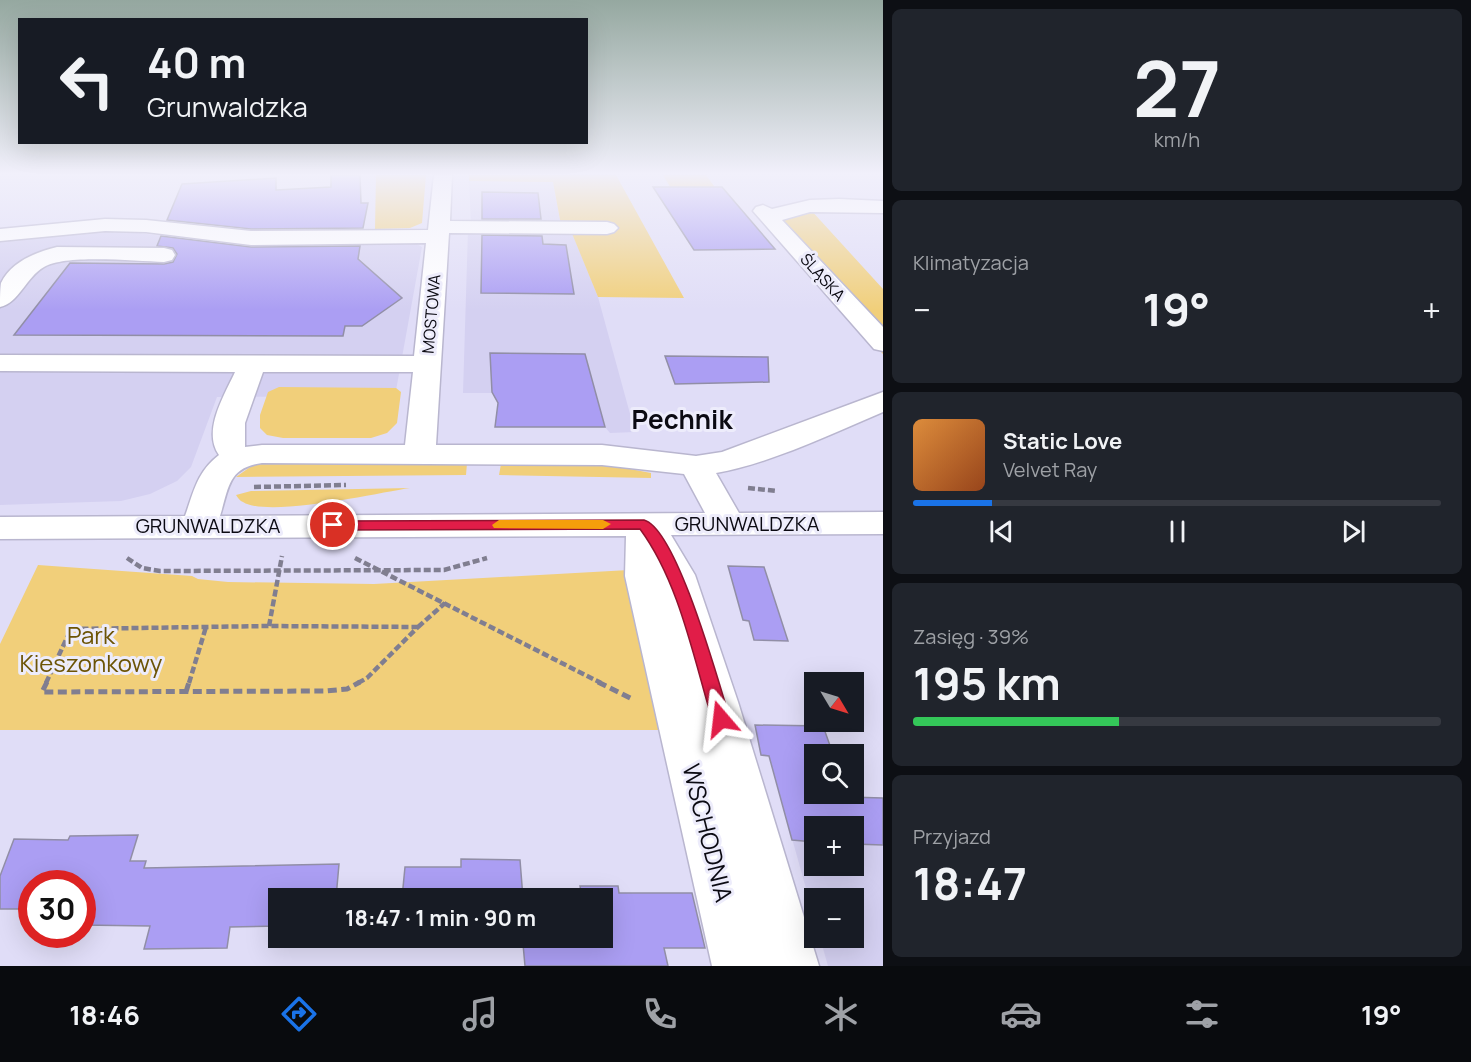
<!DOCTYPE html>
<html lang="pl">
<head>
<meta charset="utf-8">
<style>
	body { margin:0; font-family:Manrope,sans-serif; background:#20242c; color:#f1f3f6; height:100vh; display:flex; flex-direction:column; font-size:22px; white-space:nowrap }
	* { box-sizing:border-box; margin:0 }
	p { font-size:20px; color:#9ea1a6 }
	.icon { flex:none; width:33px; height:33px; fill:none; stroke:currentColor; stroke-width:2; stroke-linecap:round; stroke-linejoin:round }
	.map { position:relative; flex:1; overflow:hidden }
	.side { display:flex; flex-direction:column; gap:9px; padding:9px; background:#0d0f14; width:588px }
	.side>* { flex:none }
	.top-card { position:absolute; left:18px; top:18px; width:570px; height:126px; border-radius:0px; box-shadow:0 6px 24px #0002; background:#171b24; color:#f1f3f6; overflow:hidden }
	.needle { width:39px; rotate:128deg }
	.fabs { position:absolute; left:804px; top:672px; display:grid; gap:12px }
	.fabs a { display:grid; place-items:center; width:60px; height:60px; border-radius:0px; background:#171b24; box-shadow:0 6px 24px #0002; font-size:30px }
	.speed { position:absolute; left:18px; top:870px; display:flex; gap:12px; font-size:30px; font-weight:700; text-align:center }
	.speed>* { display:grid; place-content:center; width:78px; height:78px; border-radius:50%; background:#171b24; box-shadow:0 6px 24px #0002; line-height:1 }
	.speed .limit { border:9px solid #d22; background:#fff; color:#111 }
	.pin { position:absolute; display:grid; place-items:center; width:51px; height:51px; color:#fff; margin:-26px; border:3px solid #fff; border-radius:50%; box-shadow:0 2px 6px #0007 }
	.me { position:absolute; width:66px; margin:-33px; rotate:343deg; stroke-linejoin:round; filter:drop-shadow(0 0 4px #0008) }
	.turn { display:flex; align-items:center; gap:21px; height:126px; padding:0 30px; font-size:27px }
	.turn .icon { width:78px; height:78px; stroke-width:2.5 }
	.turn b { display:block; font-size:42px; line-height:51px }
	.big { font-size:45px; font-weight:700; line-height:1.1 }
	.side .card { flex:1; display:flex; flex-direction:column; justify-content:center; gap:9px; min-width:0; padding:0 21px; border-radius:9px; background:#20242c }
	.side .dial { align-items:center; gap:0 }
	.dial b { font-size:78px; line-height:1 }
	.song { display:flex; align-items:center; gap:18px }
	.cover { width:72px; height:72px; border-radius:9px; background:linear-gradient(135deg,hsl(30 70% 55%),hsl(20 70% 35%)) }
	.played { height:6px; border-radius:3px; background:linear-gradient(90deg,#1a73e8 15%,#363941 15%) }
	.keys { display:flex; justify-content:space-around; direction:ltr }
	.heat { display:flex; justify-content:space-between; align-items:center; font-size:33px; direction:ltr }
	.charge { height:9px; border-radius:4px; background:linear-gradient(90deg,#34c759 39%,#363941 0) }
	.trip { position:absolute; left:268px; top:888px; width:345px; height:60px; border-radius:0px; background:#171b24; box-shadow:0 6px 24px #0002; font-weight:700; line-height:60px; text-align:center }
	.dock { display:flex; height:96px; justify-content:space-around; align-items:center; background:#090b0e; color:#9ea1a6 }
	.dock .icon { width:42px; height:42px }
	.dock .on { color:#1a73e8 }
	.dock b { font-size:27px; color:#f1f3f6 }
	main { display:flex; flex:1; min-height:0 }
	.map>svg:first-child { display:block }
	.built { fill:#d4d0f1; fill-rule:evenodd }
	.green { fill:#f1cf7a }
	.building { fill:#ab9ef3; stroke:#918ea6; stroke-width:1.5 }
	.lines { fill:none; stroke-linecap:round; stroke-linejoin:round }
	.minor-casing { stroke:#b9b6cf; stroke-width:3 }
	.path-far1 { stroke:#807e90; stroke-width:4.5; stroke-dasharray:7 3; stroke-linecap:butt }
	.path { stroke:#807e90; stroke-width:5; stroke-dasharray:9 4.5; stroke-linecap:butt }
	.minor { fill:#fff; fill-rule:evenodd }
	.route { fill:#e11d48; stroke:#92132f; stroke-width:1.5 }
	.slow { fill:#f59e0b }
	.labels { text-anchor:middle; stroke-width:6; stroke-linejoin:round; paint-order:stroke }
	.far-street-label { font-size:16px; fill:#0b0a12; stroke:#edecfb }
	.street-label { font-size:20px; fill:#0b0a12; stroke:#edecfb }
	.near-park-label { font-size:24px; fill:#6c5406; stroke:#edecfb }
	.near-street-label { font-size:24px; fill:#0b0a12; stroke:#edecfb }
	.district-label { font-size:26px; font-weight:bold; fill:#0b0a12; stroke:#edecfb }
</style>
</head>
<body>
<main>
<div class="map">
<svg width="883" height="966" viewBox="0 0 883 966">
	<rect width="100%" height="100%" fill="#e0ddf7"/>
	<path class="built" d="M469 181 553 182 561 225 471 224Z
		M114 230 238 245 413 242 422 247 395 396 217 397 191 467 177 481 150 494 121 501 0 505V240L79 231Z
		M468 230H571L598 297 635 432 610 433 605 427H495L501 425 498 393H463Z
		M779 792 883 798V966H828L820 938H854V898H814V917ZM814 826H854V866H814Z"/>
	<path class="green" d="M376 175H426L422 223 410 228 375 229Z
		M469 175H616L684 298 598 297 571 231 561 225 553 182 469 181Z
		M663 175H706L732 211 686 213Z
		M810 209 883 289V354L755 211Z
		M279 387 396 388 401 392 397 423 387 433 371 438H283L267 435 260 428V415L268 392Z
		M269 463H467L466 475 236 477 253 465Z
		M501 464H604L651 473V478L499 475Z
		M410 488C377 493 268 518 243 502 240 501 238 498 236 495L251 491Z
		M38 565 192 576 198 579 228 582 374 584 629 570 663 730H0V644Z"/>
	<path class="building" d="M331 175H360L361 203H368L363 228 251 229 167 220 182 184 276 178V190L331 187Z
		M653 187H722L775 249 694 250Z
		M482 192 538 193 541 219H482Z
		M482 235 542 236 543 244 566 245 574 294 481 293Z
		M161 236 251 247 360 246 358 259 402 298 362 326H345L343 336 14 335 70 263 164 264 173 262 177 254 173 248 157 246Z
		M490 353 585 354 605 427H495L498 403 492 392Z
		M665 356 768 357 769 382 675 384Z
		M728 566 764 567 788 641 754 640 749 621 743 620Z
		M755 725 823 726 833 754H814V794H847L848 797 883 798V845L854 844V826H814V842L792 840 769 756 761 755Z
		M138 835 130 861H146L144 868 339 864 336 898H279V926L230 927 227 948 144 949 150 926 82 925V884H32V909H0V876L14 839 68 840 70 836Z
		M461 859 520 860 523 898H402L405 867H461Z
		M580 886H618L619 893H692L705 948H664L668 966H525L523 944H470L469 938H603V898H582Z"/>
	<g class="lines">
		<defs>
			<path id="minor" d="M434 175H452L450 221 607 222 614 224 618 228 614 232 607 234 449 233 436 445H602L696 456 722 452 883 392V412C833 433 769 464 716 473L739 513 883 512V534L671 535 695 575 738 702 819 966H712L625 576 626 536 0 539V517L185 516C194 491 197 472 219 455 202 431 224 396 235 372L0 371V355L414 356 426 243 251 245 146 232 105 231 0 241V229L105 219 146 220 251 231 428 230ZM263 372H413L405 445H262L245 447V423ZM262 463 602 465 684 474 705 513 220 516C229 487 228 468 262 463Z
				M839 199 883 201V213L810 212 782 220 883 327V351L874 349 753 211 756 207 763 205 772 209 810 200Z
				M57 247 164 248 172 250 175 255 172 260 164 262C136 261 65 254 44 267 26 277 19 303 0 307 0 300 0 289 1 283 11 262 36 252 57 247Z"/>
		</defs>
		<use href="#minor" class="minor-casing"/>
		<path class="path-far1" d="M254 487 346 485
			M748 488 777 491
			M127 558 142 568 160 571 444 570 487 558
			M355 558 601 683
			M269 626 282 556
			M418 627 445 603
			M46 683 71 629 269 626 418 627
			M189 683 206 627
			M358 683 367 678 418 627"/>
		<path class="path" d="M47 682 42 692 326 691 347 689 360 682
			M598 682 632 699
			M186 692 189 682"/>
		<use href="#minor" class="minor"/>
	</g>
	<linearGradient id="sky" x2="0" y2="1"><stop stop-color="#95a8a0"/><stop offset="0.56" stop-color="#f1f0fb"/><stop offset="1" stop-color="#f1f0fb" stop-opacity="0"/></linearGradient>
	<rect width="883" height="310" fill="url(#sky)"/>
	<path class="route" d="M644 520C677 529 719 684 730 719L727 724 721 726 714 724 712 719C693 656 679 582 640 529L333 530 326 525 333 521Z"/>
	<path class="slow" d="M499 520H603L611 524 603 529 494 528 492 525Z"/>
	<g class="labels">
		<g class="far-street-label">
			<text transform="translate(823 277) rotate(48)" y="6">ŚLĄSKA</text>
			<text transform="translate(431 314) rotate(-85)" y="6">MOSTOWA</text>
		</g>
		<g class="street-label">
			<text x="747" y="531">GRUNWALDZKA</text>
			<text x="208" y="533">GRUNWALDZKA</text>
		</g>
		<g class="near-park-label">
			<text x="91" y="644">Park<tspan x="91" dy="28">Kieszonkowy</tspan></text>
		</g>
		<g class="near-street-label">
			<text transform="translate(707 833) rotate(76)" y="8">WSCHODNIA</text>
		</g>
		<g class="district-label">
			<text x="682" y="429">Pechnik</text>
		</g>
	</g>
</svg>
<div class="fabs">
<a><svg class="needle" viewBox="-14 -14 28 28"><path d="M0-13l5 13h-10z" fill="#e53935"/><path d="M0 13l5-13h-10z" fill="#9ea1a6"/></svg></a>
<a><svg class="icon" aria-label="search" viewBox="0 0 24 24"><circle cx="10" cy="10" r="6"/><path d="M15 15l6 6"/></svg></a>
<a>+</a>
<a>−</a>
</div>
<div class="speed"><div class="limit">30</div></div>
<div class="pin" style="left:333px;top:525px;background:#d93025"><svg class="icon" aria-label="arrive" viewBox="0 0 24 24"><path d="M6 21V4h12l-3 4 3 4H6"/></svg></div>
<svg class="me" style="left:721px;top:719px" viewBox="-20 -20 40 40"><path d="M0-17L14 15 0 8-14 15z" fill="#e11d48" stroke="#fff" stroke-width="4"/></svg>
<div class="trip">18:47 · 1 min · 90 m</div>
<div class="top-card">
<div class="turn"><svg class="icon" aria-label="left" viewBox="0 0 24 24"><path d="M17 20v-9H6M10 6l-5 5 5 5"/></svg><div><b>40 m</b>Grunwaldzka</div></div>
</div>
</div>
<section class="side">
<div class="card dial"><b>27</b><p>km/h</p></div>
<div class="card"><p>Klimatyzacja</p>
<div class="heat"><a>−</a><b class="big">19°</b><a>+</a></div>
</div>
<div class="card">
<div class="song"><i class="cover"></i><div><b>Static Love</b><p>Velvet Ray</p></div></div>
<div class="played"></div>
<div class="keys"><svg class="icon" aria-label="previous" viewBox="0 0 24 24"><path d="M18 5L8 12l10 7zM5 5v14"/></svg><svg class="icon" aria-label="pause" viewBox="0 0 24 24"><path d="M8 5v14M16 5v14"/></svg><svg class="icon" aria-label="next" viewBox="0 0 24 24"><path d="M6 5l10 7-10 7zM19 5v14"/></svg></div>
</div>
<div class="card"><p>Zasięg · 39%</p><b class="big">195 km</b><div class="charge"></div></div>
<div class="card"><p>Przyjazd</p><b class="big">18:47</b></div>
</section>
</main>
<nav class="dock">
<b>18:46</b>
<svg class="icon on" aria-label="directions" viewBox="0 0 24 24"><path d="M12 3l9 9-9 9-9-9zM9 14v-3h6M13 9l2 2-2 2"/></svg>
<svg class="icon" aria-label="music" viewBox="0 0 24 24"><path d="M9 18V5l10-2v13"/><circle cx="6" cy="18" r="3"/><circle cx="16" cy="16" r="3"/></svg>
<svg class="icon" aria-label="phone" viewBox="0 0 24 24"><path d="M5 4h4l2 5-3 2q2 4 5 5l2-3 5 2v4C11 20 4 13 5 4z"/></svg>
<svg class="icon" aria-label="climate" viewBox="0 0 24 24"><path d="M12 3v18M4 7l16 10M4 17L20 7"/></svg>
<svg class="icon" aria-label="car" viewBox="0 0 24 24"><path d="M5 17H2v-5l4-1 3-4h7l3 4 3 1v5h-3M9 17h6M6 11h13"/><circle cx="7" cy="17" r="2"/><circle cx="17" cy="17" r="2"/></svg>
<svg class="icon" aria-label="filters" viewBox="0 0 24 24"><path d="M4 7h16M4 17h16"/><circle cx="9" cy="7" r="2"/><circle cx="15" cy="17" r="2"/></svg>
<b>19°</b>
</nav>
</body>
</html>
